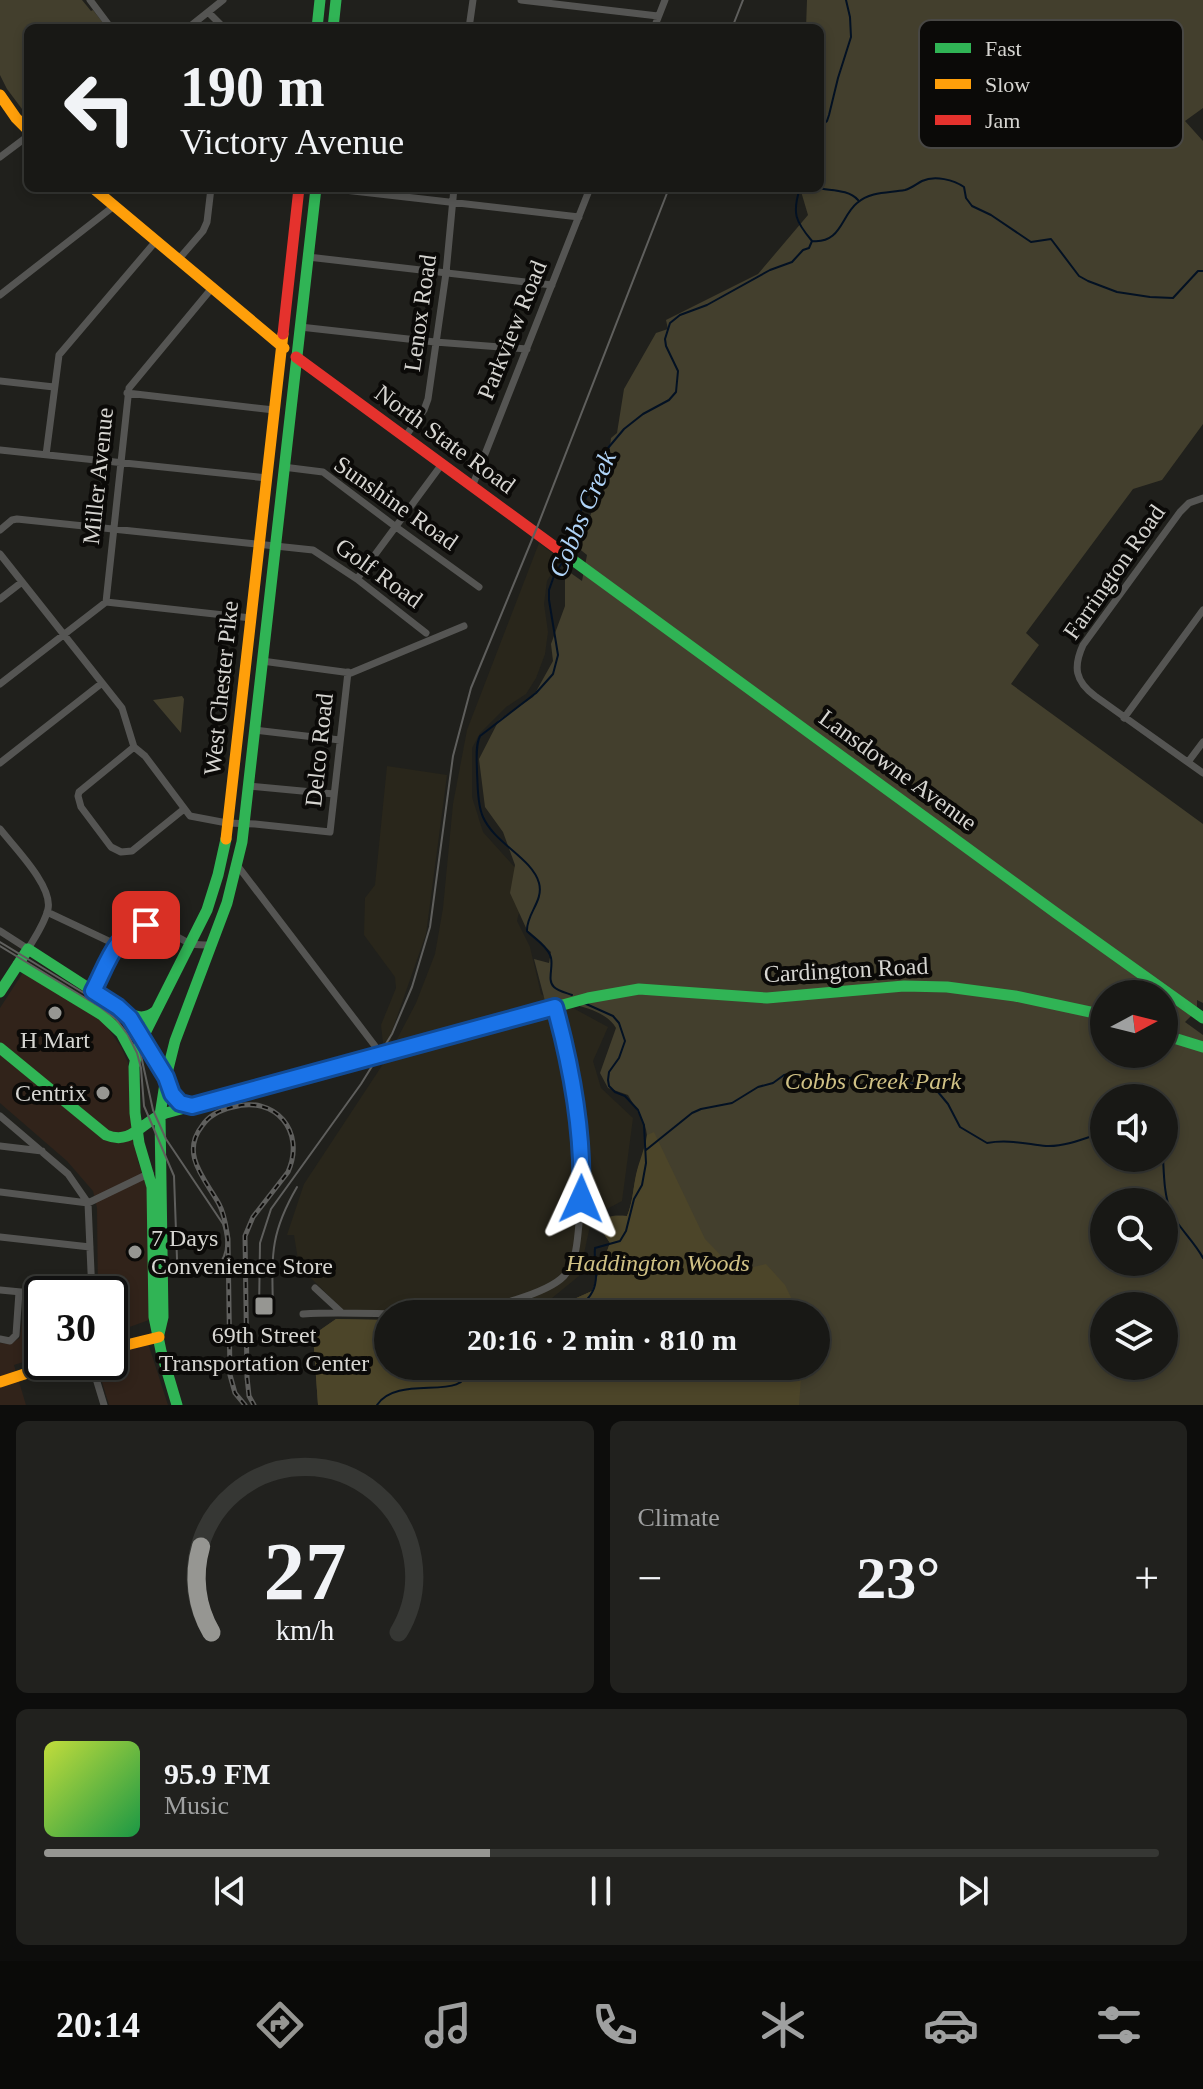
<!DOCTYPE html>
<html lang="en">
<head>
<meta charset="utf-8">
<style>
	body { margin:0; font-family:"Times New Roman",serif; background:#21211e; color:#f1f3f6; height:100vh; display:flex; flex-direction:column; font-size:30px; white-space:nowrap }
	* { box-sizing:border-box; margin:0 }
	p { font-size:26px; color:#9fa0a0 }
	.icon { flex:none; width:44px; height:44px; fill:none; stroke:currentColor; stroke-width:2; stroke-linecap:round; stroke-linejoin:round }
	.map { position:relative; height:1405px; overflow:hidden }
	.side { display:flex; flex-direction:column; gap:16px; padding:16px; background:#0d0d0c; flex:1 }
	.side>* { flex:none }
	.guide { position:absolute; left:24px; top:24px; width:800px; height:168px; border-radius:12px; box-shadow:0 4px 12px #0003,0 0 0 2px #363734; background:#181815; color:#f1f3f6; overflow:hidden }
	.needle { width:52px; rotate:83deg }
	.tools { position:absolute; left:1090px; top:980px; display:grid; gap:16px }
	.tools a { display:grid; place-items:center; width:88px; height:88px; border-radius:50%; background:#181815; box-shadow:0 4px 12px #0003,0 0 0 2px #363734; font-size:40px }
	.speed { position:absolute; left:24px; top:1276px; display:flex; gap:16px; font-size:40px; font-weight:700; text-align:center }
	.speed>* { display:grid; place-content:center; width:104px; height:104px; border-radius:50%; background:#181815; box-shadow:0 4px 12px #0003,0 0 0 2px #363734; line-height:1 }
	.speed .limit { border:4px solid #111; border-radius:12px; background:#fff; color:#111 }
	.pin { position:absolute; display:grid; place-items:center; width:68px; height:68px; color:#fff; margin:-34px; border-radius:16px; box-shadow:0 4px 12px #0006 }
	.me { position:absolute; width:88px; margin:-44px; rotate:1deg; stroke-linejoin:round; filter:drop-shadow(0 0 6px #0008) }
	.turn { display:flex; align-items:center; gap:28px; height:168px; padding:0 24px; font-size:36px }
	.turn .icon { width:104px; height:104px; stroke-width:2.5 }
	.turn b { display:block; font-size:56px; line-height:68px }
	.big { font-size:60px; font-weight:600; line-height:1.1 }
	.side .card { flex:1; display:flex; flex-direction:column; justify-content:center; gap:12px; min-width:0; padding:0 28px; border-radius:12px; background:#21211e }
	.side .dial { align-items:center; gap:0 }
	.dial svg { height:208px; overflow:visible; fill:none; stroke:#363734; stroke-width:7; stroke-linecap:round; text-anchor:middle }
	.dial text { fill:#f1f3f6; stroke:none }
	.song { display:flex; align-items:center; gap:24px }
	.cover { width:96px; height:96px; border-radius:12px; background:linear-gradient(135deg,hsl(70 70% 55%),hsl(140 70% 35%)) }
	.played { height:8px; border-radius:4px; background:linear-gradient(90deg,#969692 40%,#363734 40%) }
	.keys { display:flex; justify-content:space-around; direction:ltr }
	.heat { display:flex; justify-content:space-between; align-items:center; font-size:44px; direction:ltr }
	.side .tiles { flex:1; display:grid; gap:16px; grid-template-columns:1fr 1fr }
	.card:last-child { grid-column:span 2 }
	.trip { position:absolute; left:374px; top:1300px; width:456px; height:80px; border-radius:40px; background:#181815; box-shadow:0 4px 12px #0003,0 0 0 2px #363734; font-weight:600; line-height:80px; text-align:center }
	.menu { display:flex; height:128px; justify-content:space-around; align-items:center; background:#0a0a08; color:#9fa0a0 }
	.menu .icon { width:56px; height:56px }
	.menu .active { color:#969692 }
	.menu b { font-size:36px; color:#f1f3f6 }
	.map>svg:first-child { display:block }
	.commercial { fill:#31231a }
	.built { fill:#29261b }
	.green { fill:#433f2d; fill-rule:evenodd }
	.forest { fill:#4c4529 }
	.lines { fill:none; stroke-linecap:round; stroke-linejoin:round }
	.stream { stroke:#031123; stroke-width:2 }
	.street { stroke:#555553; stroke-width:7 }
	.fast { stroke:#30b455; stroke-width:11 }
	.slow { stroke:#ff9f0a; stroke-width:11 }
	.jam { stroke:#e5322d; stroke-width:11 }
	.tram { stroke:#5f5f5d; stroke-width:2 }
	.rail-casing { stroke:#5f5f5d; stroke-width:5 }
	.rail { stroke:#0b0a08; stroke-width:2; stroke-dasharray:6; stroke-linecap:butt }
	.jam-bridge { stroke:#e5322d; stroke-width:11 }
	.route-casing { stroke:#114b97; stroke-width:20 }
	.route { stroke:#1a73e8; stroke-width:14 }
	.poi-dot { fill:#969692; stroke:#0b0a08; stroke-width:3 }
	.labels { text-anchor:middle; stroke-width:8; stroke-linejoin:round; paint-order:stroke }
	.street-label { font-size:24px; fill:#d6d5d1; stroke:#0b0a08 }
	.poi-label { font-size:24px; fill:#d6d5d1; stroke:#0b0a08 }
	.park-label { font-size:24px; font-style:italic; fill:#d0c185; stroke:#0b0a08 }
	.water-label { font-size:26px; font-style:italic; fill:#b0d4f8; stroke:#0b0a08 }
	.key { fill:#0b0a08; stroke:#484744; stroke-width:2 }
	.key-label { font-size:22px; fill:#d6d5d1 }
</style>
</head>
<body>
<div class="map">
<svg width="1203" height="1405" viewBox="0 0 1203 1405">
	<rect width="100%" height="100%" fill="#20201c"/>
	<path class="commercial" d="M24 971 103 1021 121 1047 128 1063 138 1162 147 1183 149 1320 110 1334V1294H98L97 1208 93 1191 67 1161 0 1103V1008Z
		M25 1296 42 1298V1356L14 1365 26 1405H0V1343L10 1344 20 1338Z
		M148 1343 168 1405H109L96 1362H110V1356Z"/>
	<path class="built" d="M539 543 560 559 547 581 544 604 548 632 545 654 536 678 526 694 506 707 480 733 472 748V797L483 832 518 871 525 886 517 921 530 947 541 994 549 1000 395 1043 416 1003 435 954 443 908 453 804 467 730Z
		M387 766 447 775 426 934 391 1034 392 1058 573 1008 608 1027 593 1061 601 1088 633 1118 622 1201 592 1217 579 1276 552 1298 492 1314 345 1312 299 1266 294 1235H287L304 1184 385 1061 381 1025 396 988 395 977 364 935 365 898 375 885Z"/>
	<path class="green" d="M0 0H82L91 11 93 10 107 28H28V117L7 89 0 75Z
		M807 0H1203V108L1185 121 1203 141V424L1162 480 1133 489 1026 633 1039 645 1011 684 1203 824V1003L1197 1000V1010L1185 1022 1203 1035V1405H318L313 1335 336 1319 388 1320V1366H816V1314H550L554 1308 592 1291 610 1243 598 1225C605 1215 615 1215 627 1216 633 1202 633 1187 637 1172 640 1160 647 1148 647 1135 646 1122 634 1106 628 1095L608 1088 600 1073 616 1028C605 1008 566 1002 545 1001L534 959 549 963 551 952 527 930 510 893 515 865 503 832 485 807 479 759 499 720 533 697 553 661 551 644 565 606V569L582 581 587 555 577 547C593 510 607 478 611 438L617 433 624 389 656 333 668 329 666 320 758 274 808 215 800 188H820V28H806ZM1104 994H1164V1054H1104ZM1104 1098H1164V1158H1104ZM1104 1202H1164V1262H1104ZM1104 1306H1164V1366H1104Z
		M182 696 184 699 181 733 153 700Z"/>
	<path class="forest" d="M654 1132 705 1239 736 1271 766 1264 785 1285 799 1314H550L554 1308 592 1291 610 1243 598 1225C605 1215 615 1216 627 1216 633 1202 633 1189 636 1175 639 1161 645 1149 647 1135Z
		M336 1319 388 1320V1366H802L799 1405H318L313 1335Z"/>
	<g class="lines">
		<path class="stream" d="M820 127 827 121 829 115 838 78 851 37 850 17 846 0
			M817 188C831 191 848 189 858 200
			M812 241C841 244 841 216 857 203 871 191 889 193 905 190 912 188 916 184 922 181 935 175 954 180 964 187L966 198 972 206 991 215 1031 242 1051 239 1079 276 1088 281 1117 292 1150 297 1173 298 1198 271H1203
			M570 550 573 531 603 454 624 429 643 414 669 400 676 392 678 371 666 346 665 339 670 323 680 315 707 305 770 270 792 262 803 250 809 248 812 241C795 221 792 213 800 188
			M565 559 555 573 549 590V600L558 655 553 674 536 693 480 736C475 746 477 761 477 773 478 786 477 804 483 817 495 844 532 858 539 883 544 901 526 914 527 931 534 938 546 945 550 955 555 964 546 980 554 987 558 991 567 993 572 995
			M646 1150 692 1113 701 1109 732 1103 758 1087 773 1083 784 1075 795 1073 841 1078 883 1077 923 1085 938 1092 948 1104 960 1127 987 1143C1008 1139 1026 1144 1046 1146 1065 1147 1086 1138 1104 1132
			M1163 1158C1164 1175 1164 1193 1170 1210 1175 1224 1195 1242 1203 1258
			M549 1314C573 1313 596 1301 596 1276 596 1266 594 1258 595 1248L620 1241 626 1231 634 1199 642 1185 646 1163 644 1125 638 1110 625 1096 615 1092 609 1086 608 1080 609 1072 619 1058 625 1041 619 1023 613 1016 584 1003
			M377 1405C399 1372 470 1405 467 1366"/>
		<path class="street" d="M90 0 111 28
			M521 0 658 16
			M208 12 224 28
			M188 28 223 0
			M469 28 473 0
			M654 28 665 0
			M0 157 28 136
			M327 188 579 217
			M308 257 552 285
			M178 260 203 231 207 222 211 188
			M0 295 114 206
			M300 327 435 342 527 349
			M0 381 54 387
			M127 393 274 410
			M405 437 424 410 428 399 446 273 454 188
			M0 450 267 478
			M46 455 59 355 156 241
			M283 467 323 472 396 527 479 587
			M472 487 590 188
			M1203 498 1189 503 1180 512 1083 645C1073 667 1075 681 1095 696L1203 773
			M0 530 12 520 17 519 313 550 357 579 426 633
			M0 554 122 708 134 747 145 756 190 816 227 823 255 824 330 832 348 672
			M357 579 442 464
			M0 599 22 582
			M106 602 129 388 212 288
			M262 661 351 673 464 626
			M0 684 106 602 251 618
			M1124 718 1203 610
			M254 730 340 740
			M134 747 79 792 78 796 81 807 111 847 121 852 132 851 184 809
			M1188 762 1203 742
			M0 763 102 683
			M248 786 334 794
			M0 829C14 847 53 886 48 909 45 923 35 937 28 949L0 931
			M237 865 375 1046
			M47 912 117 945
			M93 991C106 967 122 914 158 927 170 931 180 940 192 944 198 945 205 945 211 945
			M0 1116 68 1174 88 1203 92 1294
			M0 1146 42 1151
			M0 1192 88 1203 150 1173
			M0 1237 90 1247
			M315 1288 341 1312
			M0 1290 42 1294
			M303 1314C355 1310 410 1318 462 1312 487 1309 547 1294 564 1276 577 1262 577 1241 579 1224 586 1149 575 1078 555 1007
			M0 1339 10 1341 16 1335 19 1292
			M91 1362 104 1405"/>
		<path class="fast" d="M317 28 320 0
			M333 28 336 0
			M570 558 1056 913 1203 1018
			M18 964 102 1015 121 1033 135 1059
			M0 992 28 949 121 1009 135 1025 166 1077
			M121 1009C134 1017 144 1021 156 1011
			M1164 1035 1203 1047
			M0 1048 106 1135C133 1146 142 1120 166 1113 235 1094 305 1076 374 1057
			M404 1049 588 998 639 989 767 998 904 986 947 987 1015 996 1104 1015
			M159 1334 163 1317 160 1115 166 1077 175 1041 227 903 242 842 316 188
			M177 1405 161 1351 154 1317 152 1187 139 1143 135 1113 134 1067 138 1047 207 910 218 875 226 839"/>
		<path class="slow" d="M0 95 16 118 28 130
			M93 188 284 348
			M226 839 283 334
			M167 1078C171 1092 177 1102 192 1106
			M110 1349 159 1337
			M0 1382 61 1362"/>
		<path class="jam" d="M283 334 299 188
			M296 357 570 558"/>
		<path class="tram" d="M732 28 743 0
			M0 942 102 1004 118 1017 126 1026 140 1051 153 1110 166 1139 223 1224C230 1247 227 1271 198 1271 188 1271 182 1268 177 1259L174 1176 144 1106 141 1068 137 1053 128 1035 116 1019 100 1007 0 946
			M273 1311C272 1257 269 1235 297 1187
			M259 1312 260 1243 271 1209 361 1084 392 1034 412 987 430 927 453 756 471 688 538 525 669 188"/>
		<defs>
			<path id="rail" d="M245 1405 235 1393 230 1375 228 1239C226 1227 225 1215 219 1204 205 1179 180 1154 202 1126 209 1115 220 1110 233 1107 275 1095 306 1131 288 1172L253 1217 245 1236 247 1377 249 1396 254 1405"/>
		</defs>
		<use href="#rail" class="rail-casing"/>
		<use href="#rail" class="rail"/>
		<path class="jam-bridge" d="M374 1057 404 1049"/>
	</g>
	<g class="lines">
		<defs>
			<path id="route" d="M146 925C116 930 106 967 93 991L118 1007 130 1018 166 1077 172 1094 180 1103 192 1106 555 1007C572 1069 584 1133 581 1199"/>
		</defs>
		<use href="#route" class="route-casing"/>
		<use href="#route" class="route"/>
	</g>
	<g class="poi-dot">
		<circle cx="55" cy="1013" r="8"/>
		<circle cx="103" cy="1093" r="8"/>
		<circle cx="135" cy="1252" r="8"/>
		<rect x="254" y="1296" width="20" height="20" rx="4"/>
	</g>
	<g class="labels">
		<g class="street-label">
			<text transform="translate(420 313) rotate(-82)" y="8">Lenox Road</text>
			<text transform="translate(512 330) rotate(-68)" y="8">Parkview Road</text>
			<text transform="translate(445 439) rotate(36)" y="8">North State Road</text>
			<text transform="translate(98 476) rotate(-84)" y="8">Miller Avenue</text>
			<text transform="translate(396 503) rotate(35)" y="8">Sunshine Road</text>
			<text transform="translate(1114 572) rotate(-55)" y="8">Farrington Road</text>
			<text transform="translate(379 573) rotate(36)" y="8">Golf Road</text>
			<text transform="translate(221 688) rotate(-84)" y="8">West Chester Pike</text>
			<text transform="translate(319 750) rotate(-84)" y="8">Delco Road</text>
			<text transform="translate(898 770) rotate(36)" y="8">Lansdowne Avenue</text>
			<text transform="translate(846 970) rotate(-3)" y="8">Cardington Road</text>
		</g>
		<g class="poi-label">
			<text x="55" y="1048">H Mart</text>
			<text x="87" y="1101" text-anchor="end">Centrix</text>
			<text x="151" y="1246" text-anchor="start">7 Days<tspan x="151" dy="28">Convenience Store</tspan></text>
			<text x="264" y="1343">69th Street<tspan x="264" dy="28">Transportation Center</tspan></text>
		</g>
		<g class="park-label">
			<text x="873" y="1089">Cobbs Creek Park</text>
			<text x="658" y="1271">Haddington Woods</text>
		</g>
		<g class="water-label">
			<text transform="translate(582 514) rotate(-67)" y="9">Cobbs Creek</text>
		</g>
	</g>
	<rect x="919" y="20" width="264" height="128" rx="12" class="key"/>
	<rect x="935" y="43" width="36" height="10" fill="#30b455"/>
	<rect x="935" y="79" width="36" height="10" fill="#ff9f0a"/>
	<rect x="935" y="115" width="36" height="10" fill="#e5322d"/>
	<g class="key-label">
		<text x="985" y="56">Fast</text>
		<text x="985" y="92">Slow</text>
		<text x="985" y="128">Jam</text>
	</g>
</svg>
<div class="tools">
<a><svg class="needle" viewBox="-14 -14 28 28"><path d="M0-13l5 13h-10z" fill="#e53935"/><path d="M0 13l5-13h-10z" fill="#9fa0a0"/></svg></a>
<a><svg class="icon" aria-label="sound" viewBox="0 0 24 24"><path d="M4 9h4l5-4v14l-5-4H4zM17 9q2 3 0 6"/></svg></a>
<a><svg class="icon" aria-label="search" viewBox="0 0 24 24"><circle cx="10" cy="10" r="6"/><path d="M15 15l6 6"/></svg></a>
<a><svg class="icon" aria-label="layers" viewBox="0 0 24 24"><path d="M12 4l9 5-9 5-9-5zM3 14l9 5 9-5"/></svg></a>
</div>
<div class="speed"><div class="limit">30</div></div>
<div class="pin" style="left:146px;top:925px;background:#d93025"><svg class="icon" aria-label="arrive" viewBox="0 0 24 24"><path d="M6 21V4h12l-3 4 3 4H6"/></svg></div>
<svg class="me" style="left:581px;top:1199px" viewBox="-20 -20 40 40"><path d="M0-17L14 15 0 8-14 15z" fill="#1a73e8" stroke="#fff" stroke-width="4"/></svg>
<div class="trip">20:16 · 2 min · 810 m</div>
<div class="guide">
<div class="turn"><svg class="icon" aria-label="left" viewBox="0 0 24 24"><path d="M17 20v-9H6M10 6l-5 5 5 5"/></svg><div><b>190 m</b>Victory Avenue</div></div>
</div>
</div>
<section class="side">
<div class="tiles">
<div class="card dial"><svg viewBox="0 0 100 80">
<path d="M14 69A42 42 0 1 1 86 69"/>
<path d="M14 69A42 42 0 0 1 10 36" stroke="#969692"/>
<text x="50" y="56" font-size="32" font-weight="700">27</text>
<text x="50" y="72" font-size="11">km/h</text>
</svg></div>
<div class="card"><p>Climate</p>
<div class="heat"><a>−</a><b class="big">23°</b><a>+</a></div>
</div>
<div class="card">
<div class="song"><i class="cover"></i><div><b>95.9 FM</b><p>Music</p></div></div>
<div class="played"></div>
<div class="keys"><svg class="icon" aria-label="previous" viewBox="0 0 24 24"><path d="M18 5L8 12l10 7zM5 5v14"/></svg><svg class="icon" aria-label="pause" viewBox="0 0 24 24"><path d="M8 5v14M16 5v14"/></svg><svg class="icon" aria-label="next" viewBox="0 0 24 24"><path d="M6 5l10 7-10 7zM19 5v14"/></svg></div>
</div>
</div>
</section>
<nav class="menu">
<b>20:14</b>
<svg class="icon active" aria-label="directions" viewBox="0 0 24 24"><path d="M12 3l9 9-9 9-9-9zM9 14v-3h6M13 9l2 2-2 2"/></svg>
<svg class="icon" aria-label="music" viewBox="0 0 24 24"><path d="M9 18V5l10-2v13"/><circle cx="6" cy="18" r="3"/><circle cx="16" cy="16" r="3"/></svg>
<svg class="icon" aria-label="phone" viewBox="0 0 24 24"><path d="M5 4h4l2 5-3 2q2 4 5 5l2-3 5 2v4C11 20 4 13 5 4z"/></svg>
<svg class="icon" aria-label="climate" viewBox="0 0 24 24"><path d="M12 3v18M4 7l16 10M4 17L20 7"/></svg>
<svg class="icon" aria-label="car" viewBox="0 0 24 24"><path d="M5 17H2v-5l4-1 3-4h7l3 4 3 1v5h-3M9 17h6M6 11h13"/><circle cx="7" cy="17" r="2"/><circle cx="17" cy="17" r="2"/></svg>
<svg class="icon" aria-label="filters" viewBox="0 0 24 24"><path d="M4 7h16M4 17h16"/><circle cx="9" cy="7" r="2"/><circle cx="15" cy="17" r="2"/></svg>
</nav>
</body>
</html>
